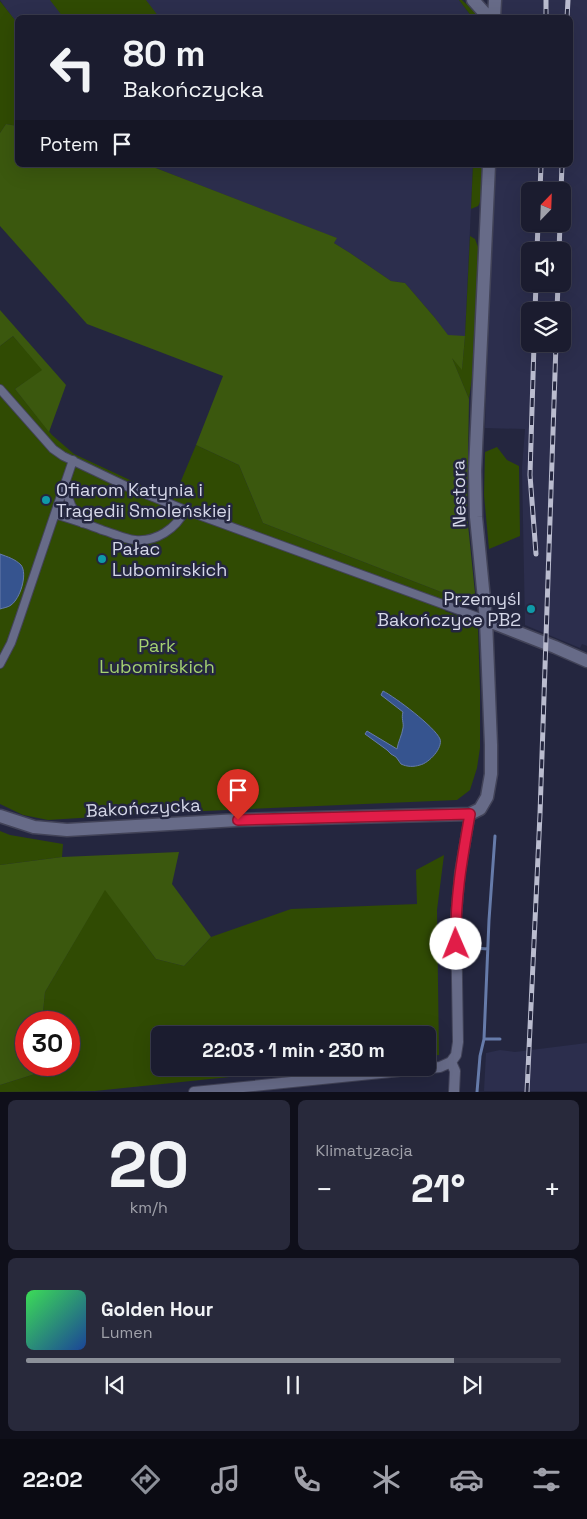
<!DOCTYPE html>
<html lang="pl">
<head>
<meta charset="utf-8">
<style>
	body { margin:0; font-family:"Space Grotesk",sans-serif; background:#28293b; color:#f1f3f6; height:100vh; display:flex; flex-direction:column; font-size:19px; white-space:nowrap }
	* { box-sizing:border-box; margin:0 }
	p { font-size:16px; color:#a0a1aa }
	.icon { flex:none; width:28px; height:28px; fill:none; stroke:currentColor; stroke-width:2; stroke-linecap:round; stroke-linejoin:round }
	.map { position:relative; height:1092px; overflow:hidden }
	.details { display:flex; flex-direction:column; gap:8px; padding:8px; background:#0f0f1a; flex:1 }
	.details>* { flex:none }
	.banner { position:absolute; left:15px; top:15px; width:558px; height:152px; border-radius:8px; box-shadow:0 5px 20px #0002,0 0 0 1px #393a4b; background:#1b1c2f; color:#f1f3f6; overflow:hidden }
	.needle { width:32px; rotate:23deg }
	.buttons { position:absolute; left:521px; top:182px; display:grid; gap:10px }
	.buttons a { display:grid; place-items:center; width:50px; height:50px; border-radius:8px; background:#1b1c2f; box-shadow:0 5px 20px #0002,0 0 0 1px #393a4b; font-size:25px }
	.speed { position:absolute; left:15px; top:1011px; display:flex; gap:10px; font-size:25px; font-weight:700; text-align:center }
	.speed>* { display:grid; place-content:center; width:65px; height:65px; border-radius:50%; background:#1b1c2f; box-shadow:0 5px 20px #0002,0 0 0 1px #393a4b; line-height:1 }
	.speed .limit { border:8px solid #d22; background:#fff; color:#111 }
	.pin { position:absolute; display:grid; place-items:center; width:42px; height:42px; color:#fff; margin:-51px -21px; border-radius:50% 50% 50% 0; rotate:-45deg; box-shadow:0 0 5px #0007 }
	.pin .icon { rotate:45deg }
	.me { position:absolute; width:55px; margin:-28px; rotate:359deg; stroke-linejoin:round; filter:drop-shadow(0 0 4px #0008) }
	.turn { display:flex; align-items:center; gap:18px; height:105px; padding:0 25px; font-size:22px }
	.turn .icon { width:65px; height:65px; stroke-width:2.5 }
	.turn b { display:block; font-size:35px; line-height:42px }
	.then { display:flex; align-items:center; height:48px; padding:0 25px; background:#0003; gap:10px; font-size:19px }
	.big { font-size:38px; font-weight:700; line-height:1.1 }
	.details .tile { flex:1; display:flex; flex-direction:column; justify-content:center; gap:8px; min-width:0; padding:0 18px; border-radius:8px; background:#28293b }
	.details .dial { align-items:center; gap:0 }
	.dial b { font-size:65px; line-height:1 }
	.song { display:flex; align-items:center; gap:15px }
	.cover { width:60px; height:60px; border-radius:8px; background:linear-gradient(135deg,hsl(130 70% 55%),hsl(220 70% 35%)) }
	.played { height:5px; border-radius:2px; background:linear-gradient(90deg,#8c9099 80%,#393a4b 80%) }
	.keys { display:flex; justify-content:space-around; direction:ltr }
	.heat { display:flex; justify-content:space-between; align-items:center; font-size:28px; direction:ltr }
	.details .tiles { flex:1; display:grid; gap:8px; grid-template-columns:1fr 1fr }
	.tile:last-child { grid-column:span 2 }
	.trip { position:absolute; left:151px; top:1026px; width:285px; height:50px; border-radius:8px; background:#1b1c2f; box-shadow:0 5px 20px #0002,0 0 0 1px #393a4b; font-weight:700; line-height:50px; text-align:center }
	.tabs { display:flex; height:80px; justify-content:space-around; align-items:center; background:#0b0b13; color:#a0a1aa }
	.tabs .icon { width:35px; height:35px }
	.tabs .active { color:#8c9099 }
	.tabs b { font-size:22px; color:#f1f3f6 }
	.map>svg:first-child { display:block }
	.built { fill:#2c2e4d; fill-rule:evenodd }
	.green { fill:#304b03 }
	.forest { fill:#3b580e }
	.water { fill:#36548f; stroke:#667baa }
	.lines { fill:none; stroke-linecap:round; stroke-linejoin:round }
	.stream { stroke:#667baa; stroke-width:3 }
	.pedestrian-casing { stroke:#424358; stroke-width:10 }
	.minor-casing { stroke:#424358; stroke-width:12 }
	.tertiary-casing { stroke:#424358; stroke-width:15 }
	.pedestrian { stroke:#676b88; stroke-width:8 }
	.minor { stroke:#676b88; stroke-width:10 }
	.tertiary { stroke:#676b88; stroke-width:12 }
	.rail-casing { stroke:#babccf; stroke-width:5 }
	.rail { stroke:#24263f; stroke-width:3; stroke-dasharray:9; stroke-linecap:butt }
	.route-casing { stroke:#92132f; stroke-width:12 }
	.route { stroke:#e11d48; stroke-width:9 }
	.culture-dot { fill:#0f9aa8; stroke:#24263f; stroke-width:2 }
	.labels { text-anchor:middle; stroke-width:5; stroke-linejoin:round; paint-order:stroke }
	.poi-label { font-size:18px; fill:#d5d7e8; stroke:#24263f; text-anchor:start }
	.street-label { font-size:18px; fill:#d5d7e8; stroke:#24263f }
	.park-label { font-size:18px; fill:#a5d272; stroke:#24263f }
</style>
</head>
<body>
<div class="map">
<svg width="587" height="1092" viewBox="0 0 587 1092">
	<rect width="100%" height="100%" fill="#24263f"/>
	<path class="built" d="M0 0H459L472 17 18 18 17 24Z
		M500 0H587V646L582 644 580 648 525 625 522 468 525 429 485 428 494 165H570V18L499 17ZM530 191H562V224H530ZM530 251H562V284H530ZM530 311H562V344H530Z
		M148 165H473L465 336H448L435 318 405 283 391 281 350 253 334 243 336 238Z
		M587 1043V1091H484L486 1053 500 1050 515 1052Z"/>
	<path class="green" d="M50 0H146L159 17H63Z
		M459 0H462L480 17H472Z
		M0 1 18 24 17 126 6 124 0 133Z
		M473 165H482C482 172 483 202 478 206 478 206 471 209 471 209Z
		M470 236 475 239 478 247 475 328 474 334 472 378 469 399 451 356 462 369 465 336Z
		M13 336 43 370 15 389 52 435 74 454 173 500 196 445 239 465 263 523 449 595 445 611 467 619 478 628 480 690V748L477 768 470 790 457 800 159 813 48 820 23 815 0 804V346Z
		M497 447 507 460 519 466 520 536 489 549 484 495 485 452Z
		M0 831 10 835 63 844 62 857 0 865Z
		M444 855 437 910 439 1055 428 1056V1035H160V1068H317L95 1091 0 1092V1085L38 1073 39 1065H69V1022H42L45 992 105 889 156 959 184 966 211 937 291 909 417 904 416 870Z"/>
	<path class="forest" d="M6 124 17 126 18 165H148L337 238 334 243 350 253 391 281 405 283 435 318 448 335 465 336 462 370 452 358 469 399 467 515 475 593 473 599 467 602H447L449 595 263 523 239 465 196 445 223 376 87 324 0 226V133Z
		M0 310 66 385 49 432 15 389 42 370 13 336 0 346Z
		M179 852 172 884 211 937 184 966 156 959 105 890 45 992 42 1022H26V1065H39L38 1073 0 1085V865L62 857Z"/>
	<path class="water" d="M0 554C8 557 15 559 21 565 28 574 20 599 11 605 9 607 3 608 0 609Z
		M383 691C395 697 435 727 440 739 443 748 429 763 420 765 414 767 407 767 401 764L396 757 391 754 387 750 365 734 367 731 397 749C398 742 402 735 403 728 404 723 401 718 403 712L381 695Z"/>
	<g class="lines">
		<path class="stream" d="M475 948 488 949
			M484 1039 489 920 495 836
			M477 1092 480 1056 484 1039H500"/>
		<defs>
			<path id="pedestrian" d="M0 389 53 449 63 456 126 486 185 510 486 620
				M64 486 71 505 82 523
				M55 514C71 519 87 524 102 530 113 533 124 539 135 540 156 542 176 529 185 510
				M0 664 11 643 19 620 73 460"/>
			<path id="minor" d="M194 1092 430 1068 440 1067 451 1062
				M454 1092 455 1071 451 1062 456 1055 458 1042 456 917 460 872 470 814"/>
			<path id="tertiary" d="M473 0 489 18
				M494 18 495 0
				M486 620 555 647 587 661
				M0 816 34 827 67 830 238 820 470 814 480 809 487 797 491 774V745L486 620 476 517 475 471 489 165"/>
		</defs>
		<use href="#pedestrian" class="pedestrian-casing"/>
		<use href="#minor" class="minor-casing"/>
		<use href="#tertiary" class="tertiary-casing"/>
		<use href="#pedestrian" class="pedestrian"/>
		<use href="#minor" class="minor"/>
		<use href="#tertiary" class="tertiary"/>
		<defs>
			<path id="rail" d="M546 18V0
				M567 18 568 0
				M540 191 541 165
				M561 191 562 165
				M537 251 538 224
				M559 251 560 224
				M535 311 536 284
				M557 311 558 284
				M534 344 530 475 536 554
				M527 1092 540 814 556 344"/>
		</defs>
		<use href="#rail" class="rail-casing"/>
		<use href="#rail" class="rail"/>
	</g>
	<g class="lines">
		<defs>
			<path id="route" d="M238 820 470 814C462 860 455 897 456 944"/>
		</defs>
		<use href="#route" class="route-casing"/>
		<use href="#route" class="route"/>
	</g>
	<g class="culture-dot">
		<circle cx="46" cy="500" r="5"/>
		<circle cx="102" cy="559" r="5"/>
		<circle cx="531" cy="609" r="5"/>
	</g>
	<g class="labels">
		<g class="poi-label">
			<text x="56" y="496">Ofiarom Katynia i<tspan x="56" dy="21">Tragedii Smoleńskiej</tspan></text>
			<text x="112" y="555">Pałac<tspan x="112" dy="21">Lubomirskich</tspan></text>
			<text x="521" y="605" text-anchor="end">Przemyśl<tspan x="521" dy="21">Bakończyce PB2</tspan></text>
		</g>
		<g class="street-label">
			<text transform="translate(459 494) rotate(-91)" y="6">Nestora</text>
			<text transform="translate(143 808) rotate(-3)" y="6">Bakończycka</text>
		</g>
		<g class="park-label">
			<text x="157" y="652">Park<tspan x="157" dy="21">Lubomirskich</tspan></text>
		</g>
	</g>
</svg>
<div class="buttons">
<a><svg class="needle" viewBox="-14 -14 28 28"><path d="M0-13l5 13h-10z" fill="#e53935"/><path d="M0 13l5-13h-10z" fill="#a0a1aa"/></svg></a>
<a><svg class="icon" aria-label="sound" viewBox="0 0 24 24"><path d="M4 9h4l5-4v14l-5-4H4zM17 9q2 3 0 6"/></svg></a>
<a><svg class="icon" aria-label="layers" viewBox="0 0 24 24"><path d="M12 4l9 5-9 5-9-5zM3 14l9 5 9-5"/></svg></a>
</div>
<div class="speed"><div class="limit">30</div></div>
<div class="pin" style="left:238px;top:820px;background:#d93025"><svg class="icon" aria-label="arrive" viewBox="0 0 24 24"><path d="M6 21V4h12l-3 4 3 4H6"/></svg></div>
<svg class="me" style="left:456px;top:944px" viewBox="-20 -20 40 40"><circle r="19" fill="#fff"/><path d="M0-13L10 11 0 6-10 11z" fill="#e11d48"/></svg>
<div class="trip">22:03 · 1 min · 230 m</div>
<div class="banner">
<div class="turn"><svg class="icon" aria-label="left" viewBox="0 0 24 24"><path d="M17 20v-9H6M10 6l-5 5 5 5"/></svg><div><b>80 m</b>Bakończycka</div></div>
<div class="then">Potem<svg class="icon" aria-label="arrive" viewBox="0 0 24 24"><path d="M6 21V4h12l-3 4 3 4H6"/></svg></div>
</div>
</div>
<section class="details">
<div class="tiles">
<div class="tile dial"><b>20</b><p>km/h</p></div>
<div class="tile"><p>Klimatyzacja</p>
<div class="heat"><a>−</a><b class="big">21°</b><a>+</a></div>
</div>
<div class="tile">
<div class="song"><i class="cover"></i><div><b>Golden Hour</b><p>Lumen</p></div></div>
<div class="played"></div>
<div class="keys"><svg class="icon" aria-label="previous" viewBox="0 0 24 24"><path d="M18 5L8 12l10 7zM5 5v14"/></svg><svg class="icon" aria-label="pause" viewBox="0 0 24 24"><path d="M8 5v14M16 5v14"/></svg><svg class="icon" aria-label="next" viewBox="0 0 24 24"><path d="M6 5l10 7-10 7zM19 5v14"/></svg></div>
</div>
</div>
</section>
<nav class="tabs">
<b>22:02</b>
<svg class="icon active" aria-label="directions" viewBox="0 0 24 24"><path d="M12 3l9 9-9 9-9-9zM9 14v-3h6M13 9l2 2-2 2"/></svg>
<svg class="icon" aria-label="music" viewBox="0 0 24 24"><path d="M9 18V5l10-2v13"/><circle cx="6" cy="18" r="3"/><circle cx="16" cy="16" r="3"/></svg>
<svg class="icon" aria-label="phone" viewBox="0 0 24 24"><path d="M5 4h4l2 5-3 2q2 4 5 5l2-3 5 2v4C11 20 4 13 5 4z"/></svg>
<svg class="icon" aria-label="climate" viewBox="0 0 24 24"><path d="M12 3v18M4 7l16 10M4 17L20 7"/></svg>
<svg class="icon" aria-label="car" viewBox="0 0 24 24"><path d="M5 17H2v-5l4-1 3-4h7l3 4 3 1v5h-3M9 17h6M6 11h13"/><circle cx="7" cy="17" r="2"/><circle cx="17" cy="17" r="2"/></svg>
<svg class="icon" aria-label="filters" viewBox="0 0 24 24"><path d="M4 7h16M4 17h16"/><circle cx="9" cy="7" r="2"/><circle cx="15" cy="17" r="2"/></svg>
</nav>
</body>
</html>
